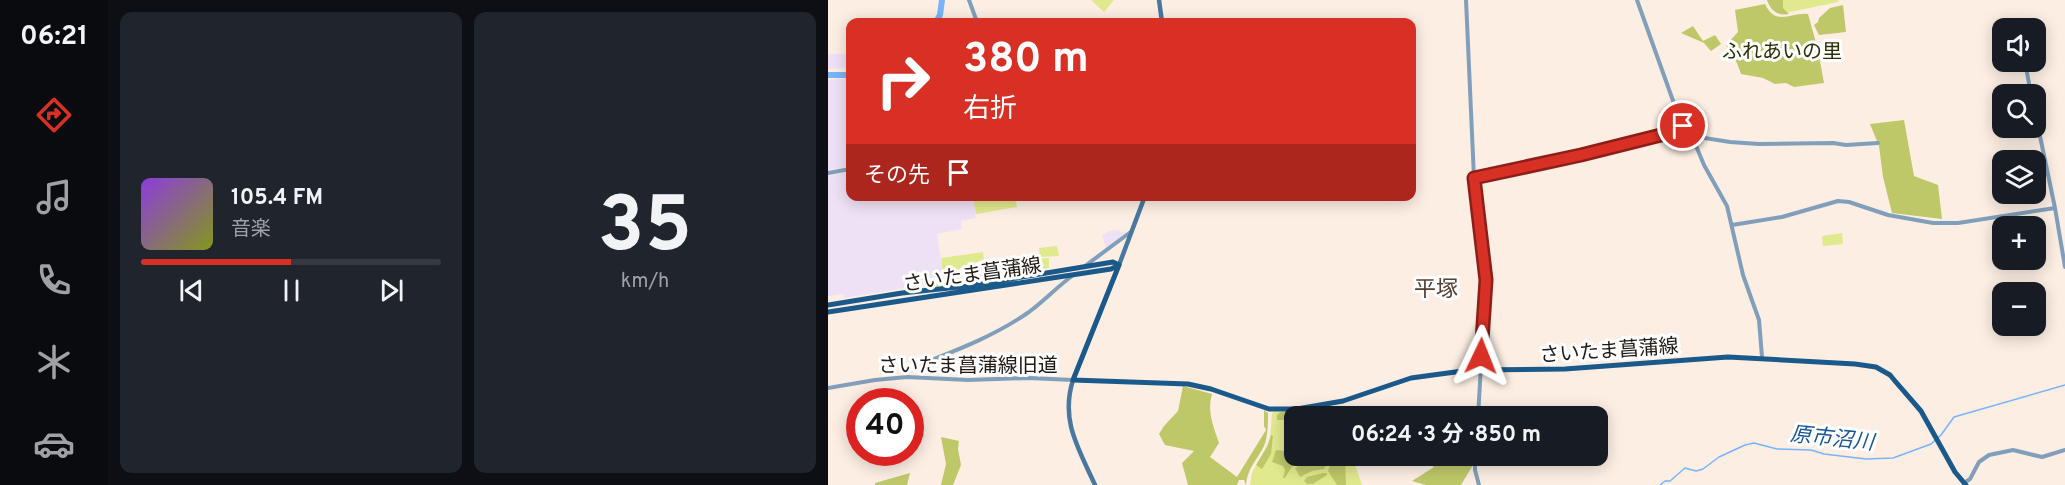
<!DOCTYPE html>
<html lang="ja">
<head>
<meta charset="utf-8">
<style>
	body { margin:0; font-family:Overpass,"Noto Sans JP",sans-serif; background:#20242c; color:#f1f3f6; height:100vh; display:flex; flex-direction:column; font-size:22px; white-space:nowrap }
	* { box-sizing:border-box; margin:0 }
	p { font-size:20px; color:#9ea1a6 }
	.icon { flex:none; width:33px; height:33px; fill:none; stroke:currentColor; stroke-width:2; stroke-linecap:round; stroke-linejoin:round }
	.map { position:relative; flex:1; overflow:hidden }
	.drawer { display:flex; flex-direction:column; gap:12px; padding:12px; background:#0d0f14; width:720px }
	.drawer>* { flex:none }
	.top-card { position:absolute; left:18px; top:18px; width:570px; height:183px; border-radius:12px; box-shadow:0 3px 15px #0003; background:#d93025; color:#fff; overflow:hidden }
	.fabs { position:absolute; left:1164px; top:18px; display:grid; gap:12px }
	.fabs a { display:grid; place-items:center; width:54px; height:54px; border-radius:12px; background:#171b24; box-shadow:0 3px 15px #0003; font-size:30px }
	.speed { position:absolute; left:18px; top:388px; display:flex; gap:12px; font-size:30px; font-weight:700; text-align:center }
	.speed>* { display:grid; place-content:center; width:78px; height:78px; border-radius:50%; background:#171b24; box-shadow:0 3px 15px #0003; line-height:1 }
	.speed .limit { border:9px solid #d22; background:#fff; color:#111 }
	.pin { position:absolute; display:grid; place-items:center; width:51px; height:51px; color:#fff; margin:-26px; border:3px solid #fff; border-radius:50%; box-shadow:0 2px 6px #0007 }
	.me { position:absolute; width:66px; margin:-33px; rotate:2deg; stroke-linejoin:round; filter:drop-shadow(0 0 4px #0008) }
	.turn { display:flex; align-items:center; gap:21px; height:126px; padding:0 18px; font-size:27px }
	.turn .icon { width:78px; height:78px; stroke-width:2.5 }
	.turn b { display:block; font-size:42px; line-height:51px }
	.then { display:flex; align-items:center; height:57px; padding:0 18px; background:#0003; gap:12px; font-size:22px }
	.drawer .card { flex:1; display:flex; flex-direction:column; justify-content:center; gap:9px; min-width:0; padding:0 21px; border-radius:12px; background:#20242c }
	.drawer .dial { align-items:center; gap:0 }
	.dial b { font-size:78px; line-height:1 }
	.song { display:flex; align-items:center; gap:18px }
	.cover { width:72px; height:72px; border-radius:9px; background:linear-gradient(135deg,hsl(270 70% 55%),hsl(70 70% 35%)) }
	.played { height:6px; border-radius:3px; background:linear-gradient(90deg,#d93025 50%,#363941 50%) }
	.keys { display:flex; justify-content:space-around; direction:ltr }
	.drawer .tiles { flex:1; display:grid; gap:12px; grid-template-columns:repeat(2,1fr) }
	.trip { position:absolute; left:456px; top:406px; width:324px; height:60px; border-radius:12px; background:#171b24; box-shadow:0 3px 15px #0003; font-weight:700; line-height:60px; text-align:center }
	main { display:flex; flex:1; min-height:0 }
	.dock { display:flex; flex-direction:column; width:108px; justify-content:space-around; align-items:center; background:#090b0e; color:#9ea1a6 }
	.dock .icon { width:42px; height:42px }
	.dock .current { color:#d93025 }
	.dock b { font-size:27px; color:#f1f3f6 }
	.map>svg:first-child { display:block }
	.industrial { fill:#eee1f5 }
	.green { fill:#e0e98e }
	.forest { fill:#bec869 }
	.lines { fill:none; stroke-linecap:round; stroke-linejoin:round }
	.stream { stroke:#78b4fa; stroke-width:1.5 }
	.river { stroke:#78b4fa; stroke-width:6 }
	.tertiary { stroke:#819fbb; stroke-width:4 }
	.secondary { stroke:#49779f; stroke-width:4.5 }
	.primary { stroke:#1b598a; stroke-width:5 }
	.route-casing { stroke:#8d1f18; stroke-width:15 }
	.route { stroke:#d93025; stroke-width:10 }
	.labels { text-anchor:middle; stroke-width:6; stroke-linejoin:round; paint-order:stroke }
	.park-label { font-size:20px; fill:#2b2e04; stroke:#fff }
	.street-label { font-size:20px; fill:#211913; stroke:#fff }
	.water-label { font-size:21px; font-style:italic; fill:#185694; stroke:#fff }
	.quarter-label { font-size:22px; fill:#534032; stroke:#fff }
</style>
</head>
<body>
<main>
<nav class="dock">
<b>06:21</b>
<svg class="icon current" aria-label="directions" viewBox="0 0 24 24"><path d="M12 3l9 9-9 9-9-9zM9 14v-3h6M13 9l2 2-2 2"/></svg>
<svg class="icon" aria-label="music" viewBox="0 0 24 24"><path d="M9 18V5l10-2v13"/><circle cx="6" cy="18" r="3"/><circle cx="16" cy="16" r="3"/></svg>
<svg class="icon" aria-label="phone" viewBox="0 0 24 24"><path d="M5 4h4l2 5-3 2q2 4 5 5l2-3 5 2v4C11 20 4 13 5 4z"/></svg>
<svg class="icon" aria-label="climate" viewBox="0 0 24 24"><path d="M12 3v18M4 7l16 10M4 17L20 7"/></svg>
<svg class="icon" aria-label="car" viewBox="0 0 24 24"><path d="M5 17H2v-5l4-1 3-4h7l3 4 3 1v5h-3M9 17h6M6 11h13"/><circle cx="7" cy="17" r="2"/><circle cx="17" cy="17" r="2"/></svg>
</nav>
<section class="drawer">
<div class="tiles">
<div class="card">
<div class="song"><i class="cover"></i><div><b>105.4 FM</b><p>音楽</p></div></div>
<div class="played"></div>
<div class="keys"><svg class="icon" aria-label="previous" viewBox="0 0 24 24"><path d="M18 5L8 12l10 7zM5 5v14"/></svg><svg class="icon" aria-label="pause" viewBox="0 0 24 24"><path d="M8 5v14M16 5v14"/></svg><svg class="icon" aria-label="next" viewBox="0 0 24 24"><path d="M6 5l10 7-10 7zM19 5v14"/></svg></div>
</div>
<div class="card dial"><b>35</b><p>km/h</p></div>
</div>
</section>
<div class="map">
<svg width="1237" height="485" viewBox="0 0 1237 485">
	<rect width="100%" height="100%" fill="#fceee3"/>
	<path class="industrial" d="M0 54H19L21 68 0 69Z
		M22 78V167L0 170V80Z
		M22 172V196L145 197 148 218 133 221 134 229 109 234 115 275 88 286 16 298 15 294 0 296V175Z
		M291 230 293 233 296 231 297 233 278 248 274 235 282 231Z"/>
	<path class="green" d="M263 0H286L276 12Z
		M939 0H1011L1010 2 952 14 944 10Z
		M145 197H187L189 207 148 214Z
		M1014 233 1015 244 995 246 994 236Z
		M229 246 231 256 212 257 211 248Z
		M155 252 156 259 115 275 113 258Z
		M221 258V268L208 270 207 259Z
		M131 271 135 284 96 290 104 283Z
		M487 409 488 417H466V456H524L534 485H422L424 473 442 440 444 413 446 412H457Z"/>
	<path class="forest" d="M939 0H955V8L961 14C950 16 943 11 939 0Z
		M937 4C948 27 963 12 980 14L990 50 996 83 966 87 958 83 947 84 935 78 913 74 909 63 898 45 910 32 907 10Z
		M1015 5 1018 32 991 35 986 25 990 22 991 18 1002 8Z
		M865 26 875 41 887 35 893 44 883 51 876 43 853 33Z
		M1076 120 1086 176 1110 185 1114 219 1064 213 1055 177 1051 146 1042 124Z
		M355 386 384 394C379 412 385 425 391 443L382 457 409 477 438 430 436 426V410L440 413C440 424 440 436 436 446 429 460 419 469 418 485L416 480H411L409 485H360L354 463 366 451 337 445 331 434 336 426 350 411Z
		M487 409 488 417 466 416 460 420H449V415L453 412Z
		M443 435 445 436 443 454 434 469 428 465 439 447Z
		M113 437 131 441 130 449 133 465 125 485H113L118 464Z
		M448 450 457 451 467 462 457 478H455L457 470 455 466 444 462Z
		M592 456H634V463L645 465 633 485H598L584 481 606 467Z
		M504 460H517L518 485H509L500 471Z
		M501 461 496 469 484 471 472 477 467 468 477 463Z
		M82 473 79 485H47V483Z
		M495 473H499V475L485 484H479L476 481 479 477Z"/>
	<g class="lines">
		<path class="stream" d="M832 485 837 481H842L857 468 868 471 875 469 891 457 917 445 926 443 949 449 983 450 996 454 1038 459 1065 458 1103 444 1113 435 1126 417 1237 385"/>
		<path class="river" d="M108 22 112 15 114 0
			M0 75H22"/>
		<path class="tertiary" d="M141 0 149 22
			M638 0 646 178 658 280 650 417
			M809 0 853 123 864 136 876 165 899 206 915 275 931 320 934 357
			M1197 62 1203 94
			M1208 117 1227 208 1237 267
			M864 136 902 142 931 144 1005 143 1018 145 1050 143
			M0 173 22 169
			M646 178 753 155 857 129
			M904 225 954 217 1010 201 1021 202 1060 215 1105 223H1130L1227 208
			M257 266 304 231
			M96 363C132 349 168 335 201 312 216 301 229 287 244 276
			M0 388 47 380 79 377 140 380 201 378 245 380
			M647 456V470L651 485
			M1136 483 1142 479 1151 462 1161 455 1185 450 1214 457 1237 450"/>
		<path class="secondary" d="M331 0 334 22
			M291 265 317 196
			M245 380C232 421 251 449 267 485"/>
		<path class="primary" d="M291 265 245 380 360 384 383 389 441 409H469L515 401 583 378 642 370 737 369 900 357 1027 364 1048 367 1062 375 1067 381 1093 411 1127 472 1138 485
			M0 305 74 293 140 286 285 262 291 265
			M0 312 283 269 291 265"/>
	</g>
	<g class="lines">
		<defs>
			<path id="route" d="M653 356 658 280 646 178 753 155 857 129 855 126"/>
		</defs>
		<use href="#route" class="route-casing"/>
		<use href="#route" class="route"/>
	</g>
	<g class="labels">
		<g class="park-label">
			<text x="954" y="58">ふれあいの里</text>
		</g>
		<g class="street-label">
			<text transform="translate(144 274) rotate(-8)" y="7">さいたま菖蒲線</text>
			<text transform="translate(781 350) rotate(-4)" y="7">さいたま菖蒲線</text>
			<text x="140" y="372">さいたま菖蒲線旧道</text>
		</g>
		<g class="water-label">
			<text transform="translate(1004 438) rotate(6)" y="7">原市沼川</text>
		</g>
		<g class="quarter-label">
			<text x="608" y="296">平塚</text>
		</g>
	</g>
</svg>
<div class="fabs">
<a><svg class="icon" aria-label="sound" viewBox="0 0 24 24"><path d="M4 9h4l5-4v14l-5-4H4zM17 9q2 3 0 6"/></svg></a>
<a><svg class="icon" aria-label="search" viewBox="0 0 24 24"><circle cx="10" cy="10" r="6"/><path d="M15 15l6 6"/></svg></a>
<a><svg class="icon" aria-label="layers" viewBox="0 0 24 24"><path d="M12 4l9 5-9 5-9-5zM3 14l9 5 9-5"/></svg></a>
<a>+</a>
<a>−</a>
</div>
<div class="speed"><div class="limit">40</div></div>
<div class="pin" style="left:855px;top:126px;background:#d93025"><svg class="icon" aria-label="arrive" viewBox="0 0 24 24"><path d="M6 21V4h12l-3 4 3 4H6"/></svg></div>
<svg class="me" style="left:653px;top:356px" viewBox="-20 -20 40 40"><path d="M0-17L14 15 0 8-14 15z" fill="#d93025" stroke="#fff" stroke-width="4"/></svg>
<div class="trip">06:24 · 3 分 · 850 m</div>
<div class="top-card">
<div class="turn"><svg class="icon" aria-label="right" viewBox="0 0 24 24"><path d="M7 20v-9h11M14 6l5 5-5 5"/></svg><div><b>380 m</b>右折</div></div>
<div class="then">その先<svg class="icon" aria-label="arrive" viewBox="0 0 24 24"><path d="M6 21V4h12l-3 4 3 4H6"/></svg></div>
</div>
</div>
</main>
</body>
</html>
